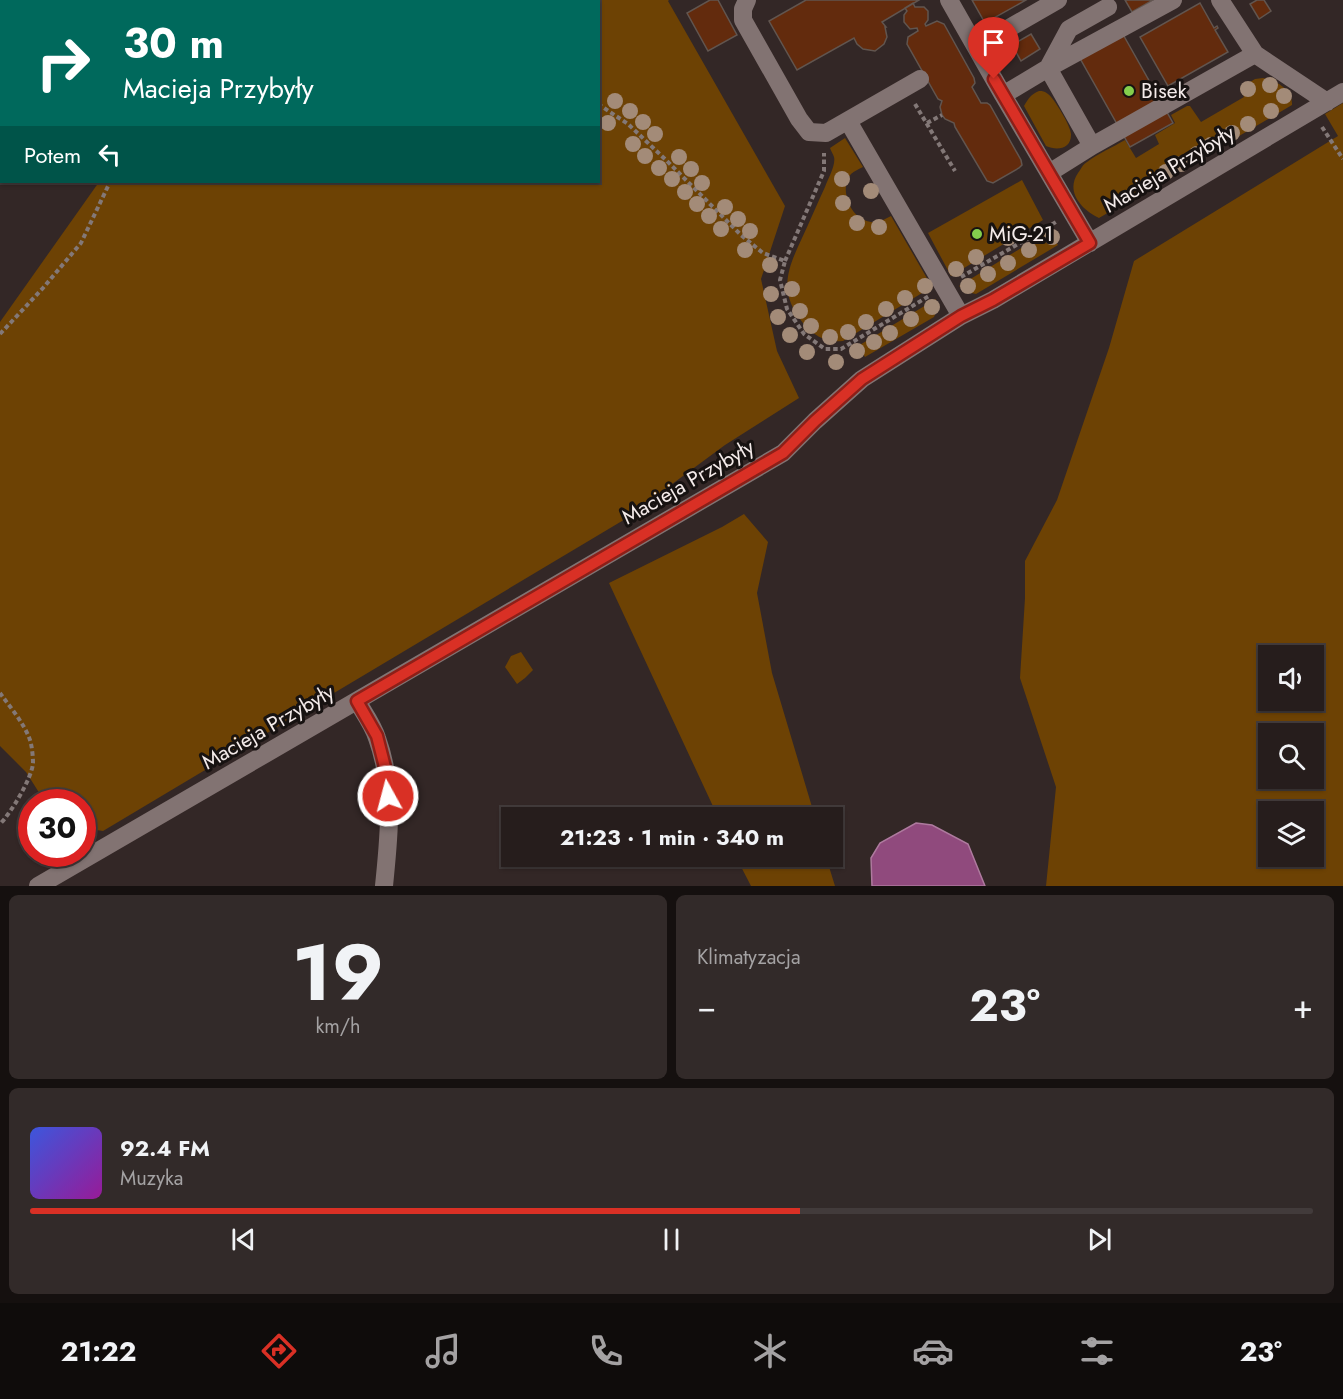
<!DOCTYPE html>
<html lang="pl">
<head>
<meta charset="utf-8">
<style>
	body { margin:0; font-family:Jost,sans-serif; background:#322a29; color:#f1f3f6; height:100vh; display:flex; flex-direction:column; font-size:22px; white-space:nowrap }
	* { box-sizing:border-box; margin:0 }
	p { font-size:20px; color:#a4a2a3 }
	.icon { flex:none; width:33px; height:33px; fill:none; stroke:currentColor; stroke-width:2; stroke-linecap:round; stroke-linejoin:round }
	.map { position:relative; height:886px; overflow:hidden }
	.panel { display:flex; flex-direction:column; gap:9px; padding:9px; background:#15100f; flex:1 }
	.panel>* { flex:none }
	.hud { position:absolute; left:0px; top:0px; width:600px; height:183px; box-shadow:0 2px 4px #0004,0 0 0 2px #423b3b; background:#00695c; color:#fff; overflow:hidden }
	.fabs { position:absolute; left:1258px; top:645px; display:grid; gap:12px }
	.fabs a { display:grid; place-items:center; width:66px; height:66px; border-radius:0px; background:#261d1c; box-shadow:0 2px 4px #0004,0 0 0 2px #423b3b; font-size:30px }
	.speed { position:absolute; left:18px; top:789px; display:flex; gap:12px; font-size:30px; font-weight:700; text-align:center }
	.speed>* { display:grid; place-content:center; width:78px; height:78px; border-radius:50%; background:#261d1c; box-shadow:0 2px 4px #0004,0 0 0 2px #423b3b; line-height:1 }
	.speed .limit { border:9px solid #d22; background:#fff; color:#111 }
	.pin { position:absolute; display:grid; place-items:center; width:51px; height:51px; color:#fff; margin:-62px -26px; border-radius:50% 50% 50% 0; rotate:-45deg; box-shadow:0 0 6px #0007 }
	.pin .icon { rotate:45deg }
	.me { position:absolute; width:66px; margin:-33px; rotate:353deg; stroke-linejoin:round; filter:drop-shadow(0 0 4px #0008) }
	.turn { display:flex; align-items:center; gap:21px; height:126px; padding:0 24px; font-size:27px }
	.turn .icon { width:78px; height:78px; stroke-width:2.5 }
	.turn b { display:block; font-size:42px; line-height:51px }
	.then { display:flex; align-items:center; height:57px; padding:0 24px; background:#0003; gap:12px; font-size:22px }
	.big { font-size:45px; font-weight:700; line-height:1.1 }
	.panel .tile { flex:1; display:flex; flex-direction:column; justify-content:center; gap:9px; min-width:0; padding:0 21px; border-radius:9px; background:#322a29 }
	.panel .dial { align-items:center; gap:0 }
	.dial b { font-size:78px; line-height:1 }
	.song { display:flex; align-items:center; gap:18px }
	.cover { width:72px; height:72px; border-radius:9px; background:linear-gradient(135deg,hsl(230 70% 55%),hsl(300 70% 35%)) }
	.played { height:6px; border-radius:3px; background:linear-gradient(90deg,#d93025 60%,#423b3b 60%) }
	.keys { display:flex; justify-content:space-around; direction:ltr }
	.heat { display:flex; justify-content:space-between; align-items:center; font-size:33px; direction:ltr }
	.panel .tiles { flex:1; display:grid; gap:9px; grid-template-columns:1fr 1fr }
	.tile:last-child { grid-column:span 2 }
	.trip { position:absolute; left:501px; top:807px; width:342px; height:60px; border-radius:0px; background:#261d1c; box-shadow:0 2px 4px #0004,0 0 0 2px #423b3b; font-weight:700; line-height:60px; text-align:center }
	.dock { display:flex; height:96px; justify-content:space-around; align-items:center; background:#0f0c0b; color:#a4a2a3 }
	.dock .icon { width:42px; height:42px }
	.dock .on { color:#d93025 }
	.dock b { font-size:27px; color:#f1f3f6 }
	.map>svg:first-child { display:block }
	.green { fill:#6d4204; fill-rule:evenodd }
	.water { fill:#904a7d; stroke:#ae7a9e; stroke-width:1.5 }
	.building { fill:#632b0d; stroke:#61554f; stroke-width:1.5 }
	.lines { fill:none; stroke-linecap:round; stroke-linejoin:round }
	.path { stroke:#837877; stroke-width:4; stroke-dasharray:4.5 3; stroke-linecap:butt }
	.minor { stroke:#827372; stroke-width:18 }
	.tree { fill:#a38b78 }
	.route-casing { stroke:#8d1f18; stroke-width:15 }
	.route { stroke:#d93025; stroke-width:10 }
	.poi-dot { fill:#84cf4d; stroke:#171211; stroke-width:2 }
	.labels { text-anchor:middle; stroke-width:6; stroke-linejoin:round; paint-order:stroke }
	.poi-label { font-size:21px; fill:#f4ebea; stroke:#171211; text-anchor:start }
	.street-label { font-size:21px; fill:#f4ebea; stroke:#171211 }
</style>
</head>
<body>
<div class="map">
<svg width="1343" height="886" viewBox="0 0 1343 886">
	<rect width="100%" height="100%" fill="#332726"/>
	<path class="green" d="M354 0H669L668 1 785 206 761 279 777 351 799 398 725 445 622 521 103 831 83 828 82 802H45L26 772 0 746V322L99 182H598V2L353 1Z
		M1263 78C1276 80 1293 90 1292 105L1099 218C1082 210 1065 192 1078 173 1081 169 1083 164 1087 162 1099 153 1113 147 1125 140L1136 158 1159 144 1155 135 1175 123 1171 115 1187 106H1190L1201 122 1244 97 1240 88 1255 79Z
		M1039 91C1043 91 1044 91 1048 94 1054 98 1072 128 1071 135 1071 149 1057 151 1046 146L1024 106C1028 99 1031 94 1039 91Z
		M1343 103V886H1046L1056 787 1020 678 1025 598V561L1057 500 1109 348 1134 261 1338 136 1325 114ZM1269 656H1314V700H1269ZM1269 734H1314V778H1269ZM1269 812H1314V856H1269Z
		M845 138 863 167C859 169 854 171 851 174 840 186 848 209 859 217 864 221 871 222 877 223L891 216 932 287 843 341C826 343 814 336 803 323 778 292 787 270 802 238 810 221 817 204 825 187 828 179 836 165 834 157 833 154 831 151 830 148Z
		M1022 180 1043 220 951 276 928 233Z
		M1049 231 1058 245 976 294 967 292 959 286Z
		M936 299V312L934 317 865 357 858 346Z
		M744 514 768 542 757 593 772 673 815 817H718L609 583 722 527Z
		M521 652 533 670 525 678 517 684 505 667 511 656Z
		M736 857H826L835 886H751Z"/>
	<path class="water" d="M916 823 932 825 968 844 985 886H872L871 858 880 843Z"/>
	<path class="building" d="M710 0H718L737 35 708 51 687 13Z
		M806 0H919L882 22 886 27H885L887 37 884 44 875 51 863 49 857 44 854 38 797 70 769 21Z
		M972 0H1026L985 23Z
		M1125 0H1153L1132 12Z
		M1257 0H1264L1271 11 1259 19 1250 4Z
		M913 3 915 7H924L928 11V20L925 24 926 26 937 21 944 24 974 78 975 83 972 87 981 103H987L990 105 1021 160 1022 165 1019 168 993 183 987 181 955 127 954 123 945 119 942 115 940 107 942 101 938 99 907 44 908 37 918 31 917 28 910 29 904 22V15L907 11 905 8Z
		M1200 3 1214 28 1217 26 1218 28 1215 30 1228 52 1168 86 1140 37Z
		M1116 22 1173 123 1130 147 1073 46Z
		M1031 34 1040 49 1021 61 1012 45Z"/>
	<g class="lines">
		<path class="path" d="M391 2 392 0
			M598 104 628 124 667 161 741 235 763 253 785 261 780 280 787 309 804 334 825 349H841L929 296
			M915 104 955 171
			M927 123 942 115
			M1322 127 1343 159
			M785 261 824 171V153
			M961 277 1056 222
			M0 334 43 288 81 243 110 182
			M0 693C10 707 24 723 30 740 32 746 33 757 33 763 32 778 11 813 0 824"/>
		<path class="minor" d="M747 0 743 9V20L799 119 809 132 826 133 920 79
			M949 0 1003 95
			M1220 0 1255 54 1327 102
			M976 47 1058 0
			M848 121 961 316
			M1092 146 1048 68 1069 29 1108 7
			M1049 173 1092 146 1255 54
			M1090 243 1003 95 1048 68 1173 0
			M357 701C364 713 373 725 377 738 395 788 389 835 384 886
			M38 886 783 453 815 421 862 379 961 316 993 300 1343 92"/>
	</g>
	<g class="tree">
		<circle cx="1270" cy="85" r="8"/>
		<circle cx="1248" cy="89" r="8"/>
		<circle cx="1284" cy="96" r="8"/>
		<circle cx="615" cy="101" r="8"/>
		<circle cx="630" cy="111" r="8"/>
		<circle cx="1271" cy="111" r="8"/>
		<circle cx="643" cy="122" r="8"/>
		<circle cx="608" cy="123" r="8"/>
		<circle cx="1248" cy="124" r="8"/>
		<circle cx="1232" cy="133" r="8"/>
		<circle cx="655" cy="134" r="8"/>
		<circle cx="633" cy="144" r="8"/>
		<circle cx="1211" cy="145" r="8"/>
		<circle cx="1197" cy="154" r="8"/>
		<circle cx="645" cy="156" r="8"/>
		<circle cx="679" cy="157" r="8"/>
		<circle cx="1181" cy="164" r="8"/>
		<circle cx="659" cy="168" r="8"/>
		<circle cx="691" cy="169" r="8"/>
		<circle cx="1166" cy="172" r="8"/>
		<circle cx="672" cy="179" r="8"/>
		<circle cx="842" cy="179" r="8"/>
		<circle cx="702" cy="183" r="8"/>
		<circle cx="871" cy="191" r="8"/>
		<circle cx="685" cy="192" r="8"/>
		<circle cx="843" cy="203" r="8"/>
		<circle cx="697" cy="204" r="8"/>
		<circle cx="725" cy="207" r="8"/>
		<circle cx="709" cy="216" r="8"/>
		<circle cx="738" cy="219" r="8"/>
		<circle cx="857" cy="223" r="8"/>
		<circle cx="879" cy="227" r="8"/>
		<circle cx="721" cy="229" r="8"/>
		<circle cx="750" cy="231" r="8"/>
		<circle cx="1052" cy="237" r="8"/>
		<circle cx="1008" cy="238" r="8"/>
		<circle cx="745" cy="250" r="8"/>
		<circle cx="1029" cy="250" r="8"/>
		<circle cx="976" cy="257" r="8"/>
		<circle cx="1008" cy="263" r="8"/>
		<circle cx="770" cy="265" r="8"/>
		<circle cx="956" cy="269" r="8"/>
		<circle cx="988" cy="274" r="8"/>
		<circle cx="925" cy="286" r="8"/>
		<circle cx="968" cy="286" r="8"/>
		<circle cx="792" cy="289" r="8"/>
		<circle cx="771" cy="294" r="8"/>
		<circle cx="905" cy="298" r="8"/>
		<circle cx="932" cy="307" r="8"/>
		<circle cx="886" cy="309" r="8"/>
		<circle cx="800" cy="311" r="8"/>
		<circle cx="778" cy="317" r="8"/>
		<circle cx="911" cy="319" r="8"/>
		<circle cx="866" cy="322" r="8"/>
		<circle cx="811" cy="326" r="8"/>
		<circle cx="848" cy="332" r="8"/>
		<circle cx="890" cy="333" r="8"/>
		<circle cx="790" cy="335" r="8"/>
		<circle cx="830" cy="337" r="8"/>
		<circle cx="874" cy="342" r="8"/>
		<circle cx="857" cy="351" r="8"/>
		<circle cx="807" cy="352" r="8"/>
		<circle cx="836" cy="362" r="8"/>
	</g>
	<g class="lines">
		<defs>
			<path id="route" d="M388 796 387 775 377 736 357 701 783 453 815 421 862 379 961 316 993 300 1090 243 994 79"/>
		</defs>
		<use href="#route" class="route-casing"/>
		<use href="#route" class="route"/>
	</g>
	<g class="poi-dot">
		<circle cx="1129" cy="91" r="6"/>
		<circle cx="977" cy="234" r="6"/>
	</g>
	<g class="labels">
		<g class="poi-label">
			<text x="1141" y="98">Bisek</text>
			<text x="989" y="241">MiG-21</text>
		</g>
		<g class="street-label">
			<text transform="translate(1169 169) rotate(-31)" y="7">Macieja Przybyły</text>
			<text transform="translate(688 482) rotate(-30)" y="7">Macieja Przybyły</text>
			<text transform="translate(268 727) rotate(-30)" y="7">Macieja Przybyły</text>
		</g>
	</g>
</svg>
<div class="fabs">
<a><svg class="icon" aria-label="sound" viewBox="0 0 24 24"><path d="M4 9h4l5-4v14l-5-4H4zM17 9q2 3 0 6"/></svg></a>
<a><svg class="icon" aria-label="search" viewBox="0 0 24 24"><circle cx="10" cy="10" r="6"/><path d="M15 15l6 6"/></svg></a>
<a><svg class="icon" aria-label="layers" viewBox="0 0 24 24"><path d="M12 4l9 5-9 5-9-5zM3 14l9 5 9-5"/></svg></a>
</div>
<div class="speed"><div class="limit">30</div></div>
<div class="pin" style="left:994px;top:79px;background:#d93025"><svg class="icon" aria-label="arrive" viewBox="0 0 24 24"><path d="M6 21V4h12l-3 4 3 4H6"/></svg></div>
<svg class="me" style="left:388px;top:796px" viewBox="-20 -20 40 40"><circle r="17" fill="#d93025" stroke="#fff" stroke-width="3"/><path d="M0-11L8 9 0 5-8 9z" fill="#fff"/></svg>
<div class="trip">21:23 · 1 min · 340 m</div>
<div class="hud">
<div class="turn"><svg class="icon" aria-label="right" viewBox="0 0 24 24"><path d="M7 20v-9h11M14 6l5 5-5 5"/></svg><div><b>30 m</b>Macieja Przybyły</div></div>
<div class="then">Potem<svg class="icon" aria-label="left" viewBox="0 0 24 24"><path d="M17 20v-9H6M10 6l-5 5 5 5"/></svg></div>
</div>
</div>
<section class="panel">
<div class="tiles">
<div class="tile dial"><b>19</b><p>km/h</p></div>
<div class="tile"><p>Klimatyzacja</p>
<div class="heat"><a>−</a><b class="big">23°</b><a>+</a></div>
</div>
<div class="tile">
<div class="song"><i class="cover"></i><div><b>92.4 FM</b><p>Muzyka</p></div></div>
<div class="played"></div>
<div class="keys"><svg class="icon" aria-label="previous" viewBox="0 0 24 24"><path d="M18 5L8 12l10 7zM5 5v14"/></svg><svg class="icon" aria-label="pause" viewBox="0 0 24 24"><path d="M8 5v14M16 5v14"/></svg><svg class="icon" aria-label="next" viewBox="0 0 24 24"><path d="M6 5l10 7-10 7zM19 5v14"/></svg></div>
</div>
</div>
</section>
<nav class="dock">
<b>21:22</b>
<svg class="icon on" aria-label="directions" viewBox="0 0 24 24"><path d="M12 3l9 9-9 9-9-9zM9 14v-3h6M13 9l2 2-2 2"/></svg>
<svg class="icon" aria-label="music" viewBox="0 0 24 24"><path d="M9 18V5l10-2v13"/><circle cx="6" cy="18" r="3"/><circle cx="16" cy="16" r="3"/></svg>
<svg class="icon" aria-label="phone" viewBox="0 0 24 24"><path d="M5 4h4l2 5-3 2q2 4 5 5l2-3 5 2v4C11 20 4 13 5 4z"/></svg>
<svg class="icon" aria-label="climate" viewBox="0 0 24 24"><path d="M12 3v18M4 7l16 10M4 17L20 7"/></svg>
<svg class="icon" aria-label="car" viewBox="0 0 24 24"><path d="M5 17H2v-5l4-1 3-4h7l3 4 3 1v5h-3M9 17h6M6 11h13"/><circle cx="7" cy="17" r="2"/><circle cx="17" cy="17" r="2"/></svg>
<svg class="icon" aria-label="filters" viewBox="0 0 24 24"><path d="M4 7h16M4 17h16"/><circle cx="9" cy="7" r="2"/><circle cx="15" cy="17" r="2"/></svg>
<b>23°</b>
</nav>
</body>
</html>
